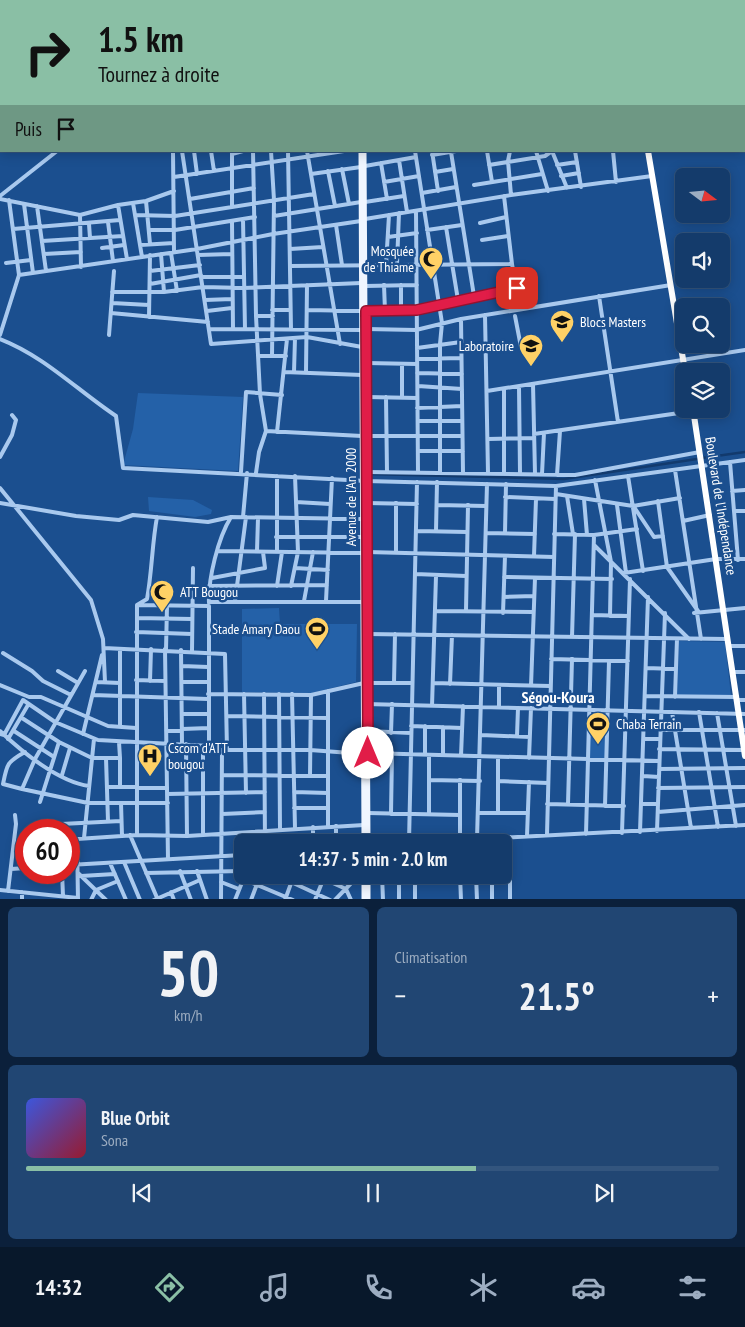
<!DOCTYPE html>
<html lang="fr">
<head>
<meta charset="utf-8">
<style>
	body { margin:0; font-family:"PT Sans Narrow",sans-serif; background:#214673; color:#f1f3f6; height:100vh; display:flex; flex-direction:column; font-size:19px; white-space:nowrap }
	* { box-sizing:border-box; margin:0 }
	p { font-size:16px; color:#9dadc1 }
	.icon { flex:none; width:28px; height:28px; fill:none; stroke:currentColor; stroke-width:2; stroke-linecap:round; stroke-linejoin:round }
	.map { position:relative; height:899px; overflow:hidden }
	.drawer { display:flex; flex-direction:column; gap:8px; padding:8px; background:#0b203b; flex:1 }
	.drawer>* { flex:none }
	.hud { position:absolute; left:0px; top:0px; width:745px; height:152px; box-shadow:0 2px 12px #0003,0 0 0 1px #33557e; background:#8abfa5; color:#111; overflow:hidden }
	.needle { width:32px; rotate:106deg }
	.controls { position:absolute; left:675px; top:168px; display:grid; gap:10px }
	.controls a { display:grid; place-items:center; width:55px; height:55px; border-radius:8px; background:#143b6b; box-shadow:0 2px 12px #0003,0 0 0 1px #33557e; font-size:25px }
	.speed { position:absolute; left:15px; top:819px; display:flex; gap:10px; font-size:25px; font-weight:700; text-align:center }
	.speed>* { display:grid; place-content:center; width:65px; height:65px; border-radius:50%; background:#143b6b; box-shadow:0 2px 12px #0003,0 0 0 1px #33557e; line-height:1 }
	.speed .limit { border:8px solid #d22; background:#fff; color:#111 }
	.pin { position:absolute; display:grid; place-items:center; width:42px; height:42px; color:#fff; margin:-21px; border-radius:10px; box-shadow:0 2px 8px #0006 }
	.me { position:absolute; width:55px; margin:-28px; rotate:0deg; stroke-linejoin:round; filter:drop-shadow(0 0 4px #0008) }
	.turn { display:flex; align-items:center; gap:18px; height:105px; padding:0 15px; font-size:22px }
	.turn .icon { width:65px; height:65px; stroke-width:2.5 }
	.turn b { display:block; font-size:35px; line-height:42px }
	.then { display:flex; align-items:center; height:48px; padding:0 15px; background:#0003; gap:10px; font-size:19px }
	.big { font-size:38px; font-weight:700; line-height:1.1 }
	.drawer .widget { flex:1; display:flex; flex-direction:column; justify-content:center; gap:8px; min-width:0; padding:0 18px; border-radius:8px; background:#214673 }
	.drawer .dial { align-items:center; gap:0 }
	.dial b { font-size:65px; line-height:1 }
	.song { display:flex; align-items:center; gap:15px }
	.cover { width:60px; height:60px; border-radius:8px; background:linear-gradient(135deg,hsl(230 70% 55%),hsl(350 70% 35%)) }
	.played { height:5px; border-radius:2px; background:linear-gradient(90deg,#8abfa5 65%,#33557e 65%) }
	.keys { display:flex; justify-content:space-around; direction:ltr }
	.heat { display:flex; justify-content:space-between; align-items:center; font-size:28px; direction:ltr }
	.drawer .tiles { flex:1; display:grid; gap:8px; grid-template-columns:1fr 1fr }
	.widget:last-child { grid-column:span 2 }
	.trip { position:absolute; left:234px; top:834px; width:278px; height:50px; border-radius:8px; background:#143b6b; box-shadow:0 2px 12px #0003,0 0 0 1px #33557e; font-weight:700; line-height:50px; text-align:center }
	.dock { display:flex; height:80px; justify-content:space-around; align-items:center; background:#08182b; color:#9dadc1 }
	.dock .icon { width:35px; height:35px }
	.dock .selected { color:#8abfa5 }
	.dock b { font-size:22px; color:#f1f3f6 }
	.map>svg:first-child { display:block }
	.green { fill:#2461a8 }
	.water { fill:#123a6d; stroke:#9cc4f0 }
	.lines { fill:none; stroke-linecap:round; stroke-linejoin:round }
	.canal { stroke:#123a6d; stroke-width:2.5 }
	.minor { stroke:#a9c9ee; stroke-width:4 }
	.major { stroke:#f0f6ff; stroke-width:5 }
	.highway { stroke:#fff; stroke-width:6 }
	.route-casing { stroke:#92132f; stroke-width:12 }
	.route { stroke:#e11d48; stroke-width:9 }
	.labels { text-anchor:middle; stroke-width:5; stroke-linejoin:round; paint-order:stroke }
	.poi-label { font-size:14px; fill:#fff; stroke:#1b4f8f; text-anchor:start }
	.street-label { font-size:14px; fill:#fff; stroke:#1b4f8f }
	.quarter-label { font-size:16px; font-weight:bold; fill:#fff; stroke:#1b4f8f }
</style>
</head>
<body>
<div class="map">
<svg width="745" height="900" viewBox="0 0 745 900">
	<rect width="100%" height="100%" fill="#1b4f8f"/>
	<path class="green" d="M744 50 745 52V149L744 147Z
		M138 393 243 397 238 471 123 465 133 429Z
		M148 497 193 500 212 510 211 514 195 517 149 511Z
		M279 608 280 624H357L356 682 312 693 242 692V609Z
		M679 641 725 642 731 696 677 695Z
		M589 730 608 731 607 759H588Z"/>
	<path class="water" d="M714 0H745V52L744 1Z"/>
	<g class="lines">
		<path class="canal" d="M702 458 745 452
			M368 474 564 479 697 459"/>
		<path class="minor" d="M44 0 59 1
			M62 0V1
			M160 0V1
			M229 0 230 1
			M246 0V1
			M263 0 264 1
			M282 0V1
			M390 0V1
			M407 0V1
			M463 0V1
			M495 0V1
			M543 0 544 1
			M567 0 568 1
			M663 0V1
			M39 1V0
			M87 1V0
			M101 1 102 0
			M119 1 120 0
			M185 1 191 0
			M598 1 601 0
			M648 1 651 0
			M0 6H1
			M0 33H1
			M0 69H1
			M0 118H1
			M173 151 174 252
			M182 151 211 344 307 337 362 347
			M194 151 197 174
			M211 151 214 171
			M253 151 256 316 260 394 266 431 259 452 256 473
			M271 151 274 200 272 356
			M288 151 291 329
			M307 151 340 344
			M415 151 442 323 440 344V472
			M432 151 438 191
			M487 151 492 182
			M510 151 508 161 511 195
			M536 151 548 191
			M552 151 567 188
			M575 151 581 187
			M613 151 616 182
			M451 152 474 296
			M232 154 243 151
			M432 155 456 151
			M399 160 407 212
			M381 163 387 199
			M489 165 545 156 552 151
			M557 165 577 162
			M365 166 416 157
			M342 169 349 204
			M328 171 335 206
			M435 172 453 169
			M311 174 361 167
			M561 176 579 173
			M174 177 344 151
			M384 182 419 176
			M474 185 542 174
			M422 193 456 187
			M0 196 57 151
			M504 196 512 264
			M0 199 80 215 118 205 146 201 174 191
			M190 199 254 188
			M9 200 19 275
			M146 201 150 244
			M365 202 404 196
			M133 203 142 257
			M24 204 33 273
			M118 205 127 259
			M37 206 46 271
			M232 207V151
			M416 211 418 472
			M80 215 81 267
			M135 215 175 216 314 194
			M274 216 361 202
			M243 219 245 329
			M365 219 511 195 652 176
			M232 221 233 329
			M108 222 113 261
			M480 223 506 217
			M89 224 90 238
			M336 225 342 265
			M446 227 458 300
			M13 229 120 220
			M149 230H175L255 217
			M427 230 462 225
			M388 237 417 233
			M482 240 508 236
			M42 241 123 236
			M140 245 174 243
			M102 248 124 245
			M290 249 323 247
			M171 253 177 291
			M44 254 81 252
			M161 254 164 292
			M198 255 232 254
			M6 263 31 260
			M397 264 399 213
			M386 265 389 215
			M290 266 512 264 520 308
			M150 271 200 265
			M202 277H244
			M150 284 201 275
			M384 285 385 311
			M365 286 417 285
			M112 292H164L203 287 244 288 361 283
			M599 296 618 422
			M205 300 232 299
			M112 303 149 305
			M272 310H290
			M307 310 361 311
			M401 310V285
			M207 311 232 308
			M366 311 417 310 517 288
			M111 313 208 322
			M485 315 488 473
			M256 316H273
			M515 316 521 347
			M149 317 150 255
			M461 319 463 473
			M209 329 362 330
			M366 329 416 330 461 319 671 285
			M0 335 19 275 197 249 273 234 361 221
			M109 335 114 271
			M0 339C44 356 77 390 116 416L123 468 366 481 556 486 745 460
			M417 348 461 342
			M258 356H286
			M417 359 461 358
			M367 363 417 364
			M402 364V397
			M284 372 362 375
			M294 372 295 338
			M306 372 307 285
			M417 373 462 374
			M533 384 535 474
			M418 386 462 389
			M519 387 520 473
			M487 391 745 350
			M367 397 417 398
			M386 397 387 472
			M417 408 462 406
			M418 421H462
			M266 431 362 436
			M277 432 287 339
			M534 434 693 411
			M366 436H462
			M488 439 534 438
			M419 451H463
			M0 457 12 435 16 420 12 415
			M730 462 738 560
			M675 470 701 639
			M241 472 246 392 282 395
			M366 472 575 475 700 452
			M504 473V389
			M542 474 544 433
			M557 475 560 431
			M628 476 643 571
			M595 480 611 562 610 616
			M0 488 91 600 103 639 105 682
			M732 491 745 490
			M556 494 633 506 680 498
			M567 496 573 534
			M505 497 555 499
			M584 499 587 535
			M658 501 667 567 698 611
			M296 502 330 504
			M0 503 76 516 119 520 133 515 208 522 231 517 363 519
			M367 503 417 504
			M437 505 486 506
			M617 505 626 573
			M634 507 654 537 663 536
			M734 511H745
			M243 517 247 473
			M683 521 710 515
			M417 531 467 532
			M436 531 437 482
			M486 533 535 534
			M505 533 506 484
			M554 534 594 535 637 529
			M276 537H363
			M594 545 689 639
			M218 551 363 553
			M257 551 258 518
			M277 552V476
			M367 552 554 557
			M396 552V503
			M534 556 536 499
			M295 568 328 570
			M624 573 716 559H745
			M415 574 466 576
			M504 577 612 579
			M212 578 265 568 263 552
			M209 586 327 585
			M277 586 282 552
			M291 586 298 552 295 476
			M504 597 534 596
			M235 601 246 517
			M304 601 313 552
			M326 601 332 478
			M209 602H365
			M209 603C208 579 218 538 231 517
			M137 605 209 606V750H310L364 754
			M435 611 533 612
			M466 611 468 505
			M503 613 505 556
			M694 613 745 608
			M592 615 629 616
			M137 618 192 619
			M136 632 192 634
			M367 634 727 639
			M572 637 575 534
			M730 646H745
			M104 648 225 654 227 750
			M165 649 168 859
			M166 650 167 606
			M181 650 182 744
			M192 651 193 568
			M3 653 32 671 43 681 71 695
			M551 659 628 661
			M182 666 208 667
			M646 668 676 669
			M58 671 78 683
			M733 672H745
			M136 680 165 681
			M150 681 151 649
			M96 682 120 683
			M182 682H208
			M367 683H412
			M394 683 395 634
			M433 683 550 686
			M450 684 452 635
			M0 685 29 697H41L108 726 136 728
			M531 686 535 578
			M328 691V826
			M208 694 311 695 364 683
			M244 694 246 793
			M264 694 265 842
			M279 694 280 829
			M292 694 295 828
			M93 695 208 699
			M645 696 737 697
			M675 697 677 639
			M737 700H745
			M366 704 745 714
			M432 706 436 576
			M499 707V685
			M672 712 691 828
			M699 712 718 827
			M717 713 736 826
			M182 714H208
			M227 716 328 718
			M22 718 59 742 92 758H120L119 742
			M411 726 462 728
			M120 727V649
			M182 729 209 728
			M660 730H745
			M0 731C22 752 59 782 89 786
			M14 731 54 757
			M166 731H182
			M368 731 411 733
			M391 733 392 704
			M0 734 4 735 23 700 55 722 98 740 209 746
			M83 734 102 655
			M481 735 530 737
			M517 736 518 708
			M8 739 28 705
			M644 739H660
			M186 744 187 836
			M203 746V834
			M659 749 744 750
			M25 752C7 762 7 764 3 784L22 789 35 759 85 671
			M368 753 659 761
			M425 754V726
			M429 755V814
			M443 755V727
			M461 756 463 706
			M498 757V813
			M106 758 108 821
			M120 758V787
			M529 758 531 708
			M659 769 745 768
			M62 775 70 748
			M222 775 328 776
			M310 776 311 695
			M643 776 659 777
			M429 780 480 781
			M460 780V842
			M498 781 548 783
			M107 787H137
			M137 788H167
			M658 788 745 787
			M22 789 88 803H168
			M294 792 328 793
			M167 794 265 792
			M40 802 59 742
			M121 803 122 836
			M547 804 624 806
			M568 804 572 659
			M642 804H658
			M605 806 609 661
			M294 808H328
			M658 812 745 805
			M368 813 460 815
			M479 813H528
			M222 814 265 812
			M391 814 392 753
			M313 827V842
			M61 830V824L121 821
			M657 831 665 613
			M640 832 648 597
			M622 833 630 579
			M586 834 594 535
			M130 835 158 900
			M137 835V605L147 599C152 572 152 544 157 517
			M547 835 556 486
			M527 836 529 782
			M84 838 94 739
			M477 839 487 484
			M336 842V826
			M409 842 417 482
			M420 842 745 825
			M502 855H510
			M124 862 140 900
			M110 863 126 900
			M69 865 242 855
			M11 869 26 868
			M180 871 191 900
			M197 871 207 900
			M62 872 63 896
			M78 873 106 900
			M146 873 242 871
			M382 875 383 900
			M460 875 461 900
			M476 875 477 900
			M492 875V900
			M81 876 115 874
			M243 879 293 900
			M324 879 346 889 351 900
			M221 882 239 889
			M291 882 330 900
			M0 890 78 898
			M8 891 16 824 15 815
			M171 892 174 900
			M22 900V892
			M78 900 77 839 137 835 187 836 364 825
			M91 900 96 890 118 881
			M154 900 200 880
			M221 900 222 750
			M235 900 245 875
			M251 900 257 884
			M285 900 294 875
			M315 900 325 875
			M335 900 359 875
			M399 900V875
			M415 900V875
			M510 900V837"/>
		<path class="major" d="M360 0V1
			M365 0V1
			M361 151 364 842
			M364 151 368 842
			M364 875V900
			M368 900V875"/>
		<path class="highway" d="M593 0 594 1
			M648 151 685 371
			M693 409 745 756"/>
	</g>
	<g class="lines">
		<defs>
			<path id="route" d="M368 753 366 311 417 310 517 288"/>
		</defs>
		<use href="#route" class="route-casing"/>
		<use href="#route" class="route"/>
	</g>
	<defs>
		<symbol id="mosque-pin" viewBox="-11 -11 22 30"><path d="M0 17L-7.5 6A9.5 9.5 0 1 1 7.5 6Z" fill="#ffd166" stroke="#1b4f8f"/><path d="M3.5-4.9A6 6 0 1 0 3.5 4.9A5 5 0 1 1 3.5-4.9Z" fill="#111"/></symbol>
		<symbol id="university-pin" viewBox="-11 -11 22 30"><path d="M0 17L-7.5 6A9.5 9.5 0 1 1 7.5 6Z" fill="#ffd166" stroke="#1b4f8f"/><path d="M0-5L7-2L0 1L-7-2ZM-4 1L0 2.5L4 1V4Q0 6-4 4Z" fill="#111"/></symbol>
		<symbol id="stadium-pin" viewBox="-11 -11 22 30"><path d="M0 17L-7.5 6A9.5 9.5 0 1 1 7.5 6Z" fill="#ffd166" stroke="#1b4f8f"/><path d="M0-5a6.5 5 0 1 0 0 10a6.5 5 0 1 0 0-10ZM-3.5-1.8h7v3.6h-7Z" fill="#111"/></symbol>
		<symbol id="hospital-pin" viewBox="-11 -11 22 30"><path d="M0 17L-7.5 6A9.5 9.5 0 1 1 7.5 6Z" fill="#ffd166" stroke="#1b4f8f"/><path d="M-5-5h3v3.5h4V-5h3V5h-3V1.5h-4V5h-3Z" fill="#111"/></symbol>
	</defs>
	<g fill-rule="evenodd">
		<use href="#mosque-pin" x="417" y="245" width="28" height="38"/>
		<use href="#university-pin" x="548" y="308" width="28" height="38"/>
		<use href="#university-pin" x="517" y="332" width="28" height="38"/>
		<use href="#mosque-pin" x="148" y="578" width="28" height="38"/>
		<use href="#stadium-pin" x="303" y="615" width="28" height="38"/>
		<use href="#stadium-pin" x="584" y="710" width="28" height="38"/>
		<use href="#hospital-pin" x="136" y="742" width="28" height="38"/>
	</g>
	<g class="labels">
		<g class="poi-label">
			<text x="414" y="256" text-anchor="end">Mosquée<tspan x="414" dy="16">de Thiame</tspan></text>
			<text x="580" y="327">Blocs Masters</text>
			<text x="514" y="351" text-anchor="end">Laboratoire</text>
			<text x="180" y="597">ATT Bougou</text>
			<text x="300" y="634" text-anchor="end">Stade Amary Daou</text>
			<text x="616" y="729">Chaba Terrain</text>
			<text x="168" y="753">Cscom d'ATT<tspan x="168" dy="16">bougou</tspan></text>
		</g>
		<g class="street-label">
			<text transform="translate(351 497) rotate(-90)" y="5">Avenue de l'An 2000</text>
			<text transform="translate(721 506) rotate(81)" y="5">Boulevard de l'Indépendance</text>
		</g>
		<g class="quarter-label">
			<text x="558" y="703">Ségou-Koura</text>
		</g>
	</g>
</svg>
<div class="controls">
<a><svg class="needle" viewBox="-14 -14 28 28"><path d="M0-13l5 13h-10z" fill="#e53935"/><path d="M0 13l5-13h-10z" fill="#9dadc1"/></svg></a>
<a><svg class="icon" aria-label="sound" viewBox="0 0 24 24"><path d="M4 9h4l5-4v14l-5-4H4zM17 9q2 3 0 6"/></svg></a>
<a><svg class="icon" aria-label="search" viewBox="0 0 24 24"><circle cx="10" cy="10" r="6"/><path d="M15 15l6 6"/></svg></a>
<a><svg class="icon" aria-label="layers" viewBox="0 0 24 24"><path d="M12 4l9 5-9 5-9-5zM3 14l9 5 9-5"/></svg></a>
</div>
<div class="speed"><div class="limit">60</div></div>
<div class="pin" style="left:517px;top:288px;background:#d93025"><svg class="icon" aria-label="arrive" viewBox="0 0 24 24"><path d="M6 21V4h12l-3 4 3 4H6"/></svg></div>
<svg class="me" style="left:368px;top:753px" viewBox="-20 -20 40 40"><circle r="19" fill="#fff"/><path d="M0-13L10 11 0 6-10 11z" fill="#e11d48"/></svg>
<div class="trip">14:37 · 5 min · 2.0 km</div>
<div class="hud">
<div class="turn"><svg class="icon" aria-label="right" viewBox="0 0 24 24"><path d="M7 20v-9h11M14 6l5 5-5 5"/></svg><div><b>1.5 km</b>Tournez à droite</div></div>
<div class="then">Puis<svg class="icon" aria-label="arrive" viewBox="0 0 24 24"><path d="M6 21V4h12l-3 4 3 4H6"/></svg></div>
</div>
</div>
<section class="drawer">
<div class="tiles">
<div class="widget dial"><b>50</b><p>km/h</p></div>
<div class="widget"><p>Climatisation</p>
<div class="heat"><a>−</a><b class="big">21.5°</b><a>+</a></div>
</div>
<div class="widget">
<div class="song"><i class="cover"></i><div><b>Blue Orbit</b><p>Sona</p></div></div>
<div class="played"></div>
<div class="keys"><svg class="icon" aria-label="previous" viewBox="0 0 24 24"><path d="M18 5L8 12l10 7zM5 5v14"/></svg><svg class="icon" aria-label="pause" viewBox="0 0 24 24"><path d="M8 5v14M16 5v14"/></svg><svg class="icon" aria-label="next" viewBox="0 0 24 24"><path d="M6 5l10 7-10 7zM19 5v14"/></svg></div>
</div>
</div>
</section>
<nav class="dock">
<b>14:32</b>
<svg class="icon selected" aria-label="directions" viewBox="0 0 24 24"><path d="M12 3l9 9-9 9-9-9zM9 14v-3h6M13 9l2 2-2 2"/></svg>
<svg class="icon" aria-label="music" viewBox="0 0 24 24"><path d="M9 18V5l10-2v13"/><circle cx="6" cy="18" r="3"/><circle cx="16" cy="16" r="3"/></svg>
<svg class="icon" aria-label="phone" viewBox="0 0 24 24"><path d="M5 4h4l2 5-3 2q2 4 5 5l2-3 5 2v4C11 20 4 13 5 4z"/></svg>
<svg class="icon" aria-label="climate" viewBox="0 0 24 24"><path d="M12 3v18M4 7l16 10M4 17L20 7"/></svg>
<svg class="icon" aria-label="car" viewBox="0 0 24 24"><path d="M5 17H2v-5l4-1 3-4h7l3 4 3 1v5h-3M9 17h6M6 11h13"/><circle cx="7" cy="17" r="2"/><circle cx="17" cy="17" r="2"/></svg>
<svg class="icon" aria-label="filters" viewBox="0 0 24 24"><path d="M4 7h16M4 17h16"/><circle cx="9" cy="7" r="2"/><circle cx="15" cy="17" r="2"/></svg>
</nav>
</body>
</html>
